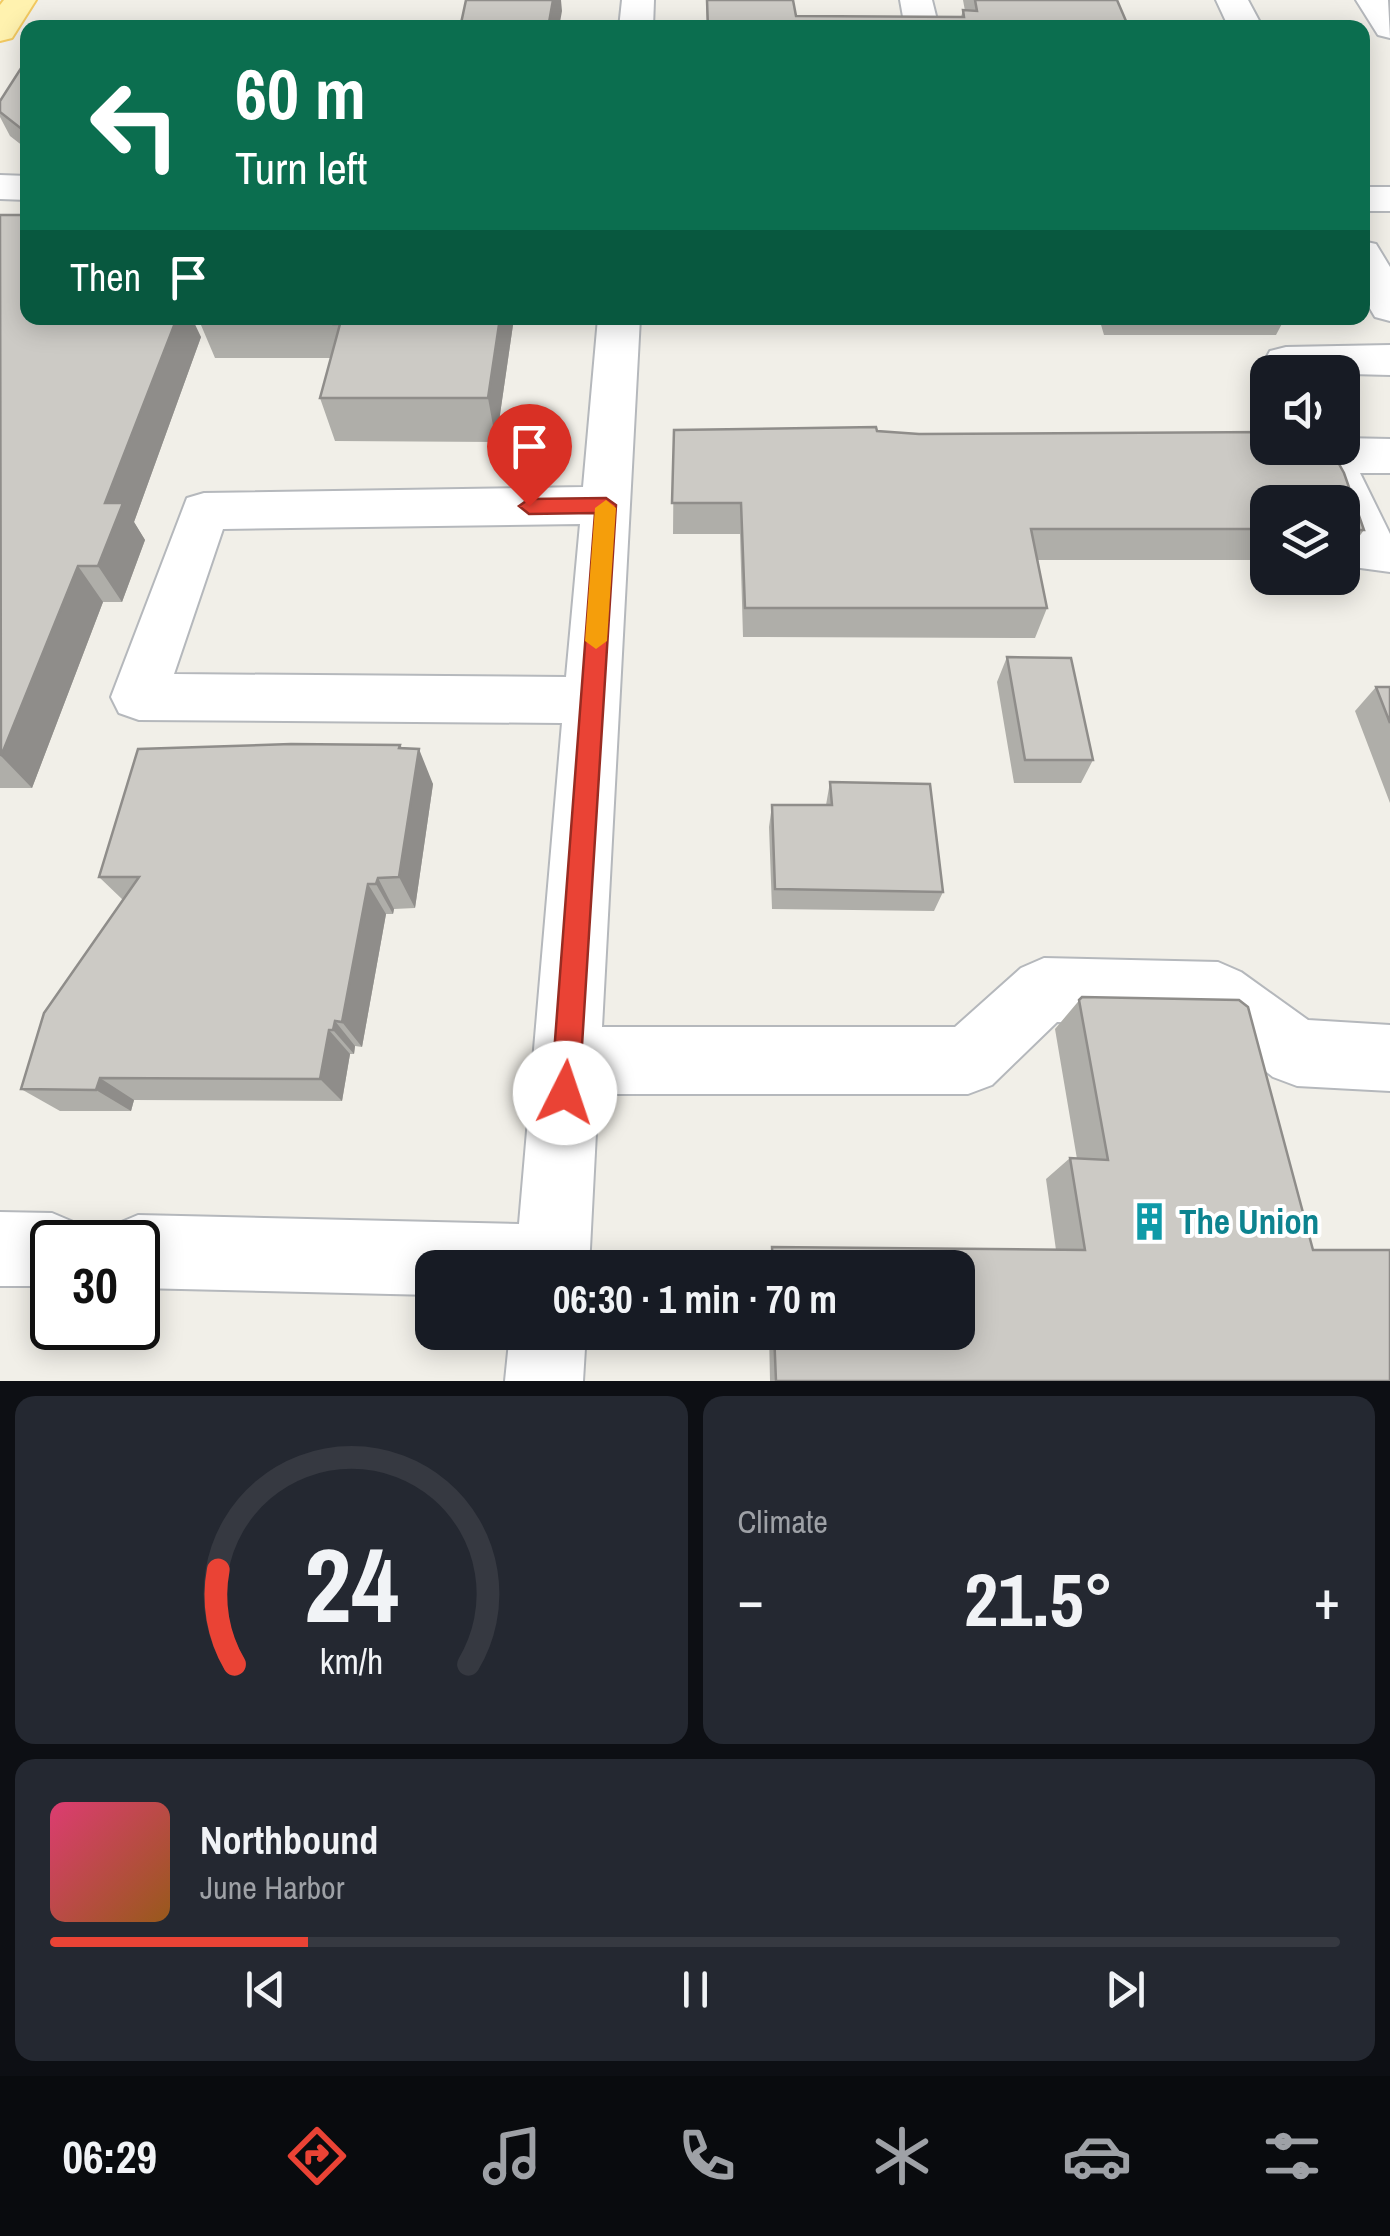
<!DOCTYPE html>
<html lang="en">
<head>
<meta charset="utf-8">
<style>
	body { margin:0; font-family:"Archivo Narrow",sans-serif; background:#242831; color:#f1f3f6; height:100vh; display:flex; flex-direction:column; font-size:38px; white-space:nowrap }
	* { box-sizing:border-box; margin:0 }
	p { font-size:32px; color:#9ea1a6 }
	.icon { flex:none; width:55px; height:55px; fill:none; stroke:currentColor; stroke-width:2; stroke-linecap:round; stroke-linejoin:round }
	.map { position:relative; height:1381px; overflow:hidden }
	.drawer { display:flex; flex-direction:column; gap:15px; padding:15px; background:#0d0f14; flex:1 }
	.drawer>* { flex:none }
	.hud { position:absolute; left:20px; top:20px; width:1350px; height:305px; border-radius:20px; box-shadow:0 5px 25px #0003; background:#0b6e4f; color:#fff; overflow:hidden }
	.buttons { position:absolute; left:1250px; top:355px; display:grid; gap:20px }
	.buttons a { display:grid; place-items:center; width:110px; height:110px; border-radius:20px; background:#171b24; box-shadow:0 5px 25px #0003; font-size:50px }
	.speed { position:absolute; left:30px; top:1220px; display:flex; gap:20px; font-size:50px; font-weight:700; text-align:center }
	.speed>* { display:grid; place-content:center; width:130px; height:130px; border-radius:50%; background:#171b24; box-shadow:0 5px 25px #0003; line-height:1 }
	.speed .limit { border:5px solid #111; border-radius:15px; background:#fff; color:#111 }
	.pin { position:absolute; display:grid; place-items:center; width:85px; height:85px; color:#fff; margin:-102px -42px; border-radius:50% 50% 50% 0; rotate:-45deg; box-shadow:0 0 10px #0007 }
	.pin .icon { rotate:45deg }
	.me { position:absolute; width:110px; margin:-55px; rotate:4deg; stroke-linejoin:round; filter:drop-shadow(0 0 8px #0008) }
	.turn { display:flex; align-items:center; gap:35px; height:210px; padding:0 50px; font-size:45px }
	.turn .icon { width:130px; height:130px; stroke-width:2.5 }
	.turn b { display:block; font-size:70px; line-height:85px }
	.then { display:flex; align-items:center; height:95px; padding:0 50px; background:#0003; gap:20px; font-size:38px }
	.big { font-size:75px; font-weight:700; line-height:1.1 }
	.drawer .tile { flex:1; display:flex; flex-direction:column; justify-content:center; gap:15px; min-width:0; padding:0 35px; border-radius:20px; background:#242831 }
	.drawer .dial { align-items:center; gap:0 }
	.dial svg { height:260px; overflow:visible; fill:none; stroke:#363941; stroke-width:7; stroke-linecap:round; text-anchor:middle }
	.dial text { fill:#f1f3f6; stroke:none }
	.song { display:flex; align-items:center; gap:30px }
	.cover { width:120px; height:120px; border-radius:15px; background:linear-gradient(135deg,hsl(340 70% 55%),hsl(30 70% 35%)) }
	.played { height:10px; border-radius:5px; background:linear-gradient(90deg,#ea4335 20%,#363941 20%) }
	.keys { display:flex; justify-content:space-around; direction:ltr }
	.heat { display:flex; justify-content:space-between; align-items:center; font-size:55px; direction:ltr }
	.drawer .tiles { flex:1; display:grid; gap:15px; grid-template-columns:1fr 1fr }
	.tile:last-child { grid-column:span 2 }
	.trip { position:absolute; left:415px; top:1250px; width:560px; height:100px; border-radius:20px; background:#171b24; box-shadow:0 5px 25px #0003; font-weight:700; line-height:100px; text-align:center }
	.dock { display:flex; height:160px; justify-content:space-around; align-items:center; background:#090b0e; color:#9ea1a6 }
	.dock .icon { width:70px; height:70px }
	.dock .active { color:#ea4335 }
	.dock b { font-size:45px; color:#f1f3f6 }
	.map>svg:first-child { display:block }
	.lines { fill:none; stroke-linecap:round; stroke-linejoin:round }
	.minor-casing { stroke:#b5b8bc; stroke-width:4 }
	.major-casing { stroke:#f2c960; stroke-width:4 }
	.minor { fill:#fff; fill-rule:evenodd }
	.major { fill:#fff2af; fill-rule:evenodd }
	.wall { fill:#afaea9 }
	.shaded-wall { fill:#8f8d8a }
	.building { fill:#cccac5; stroke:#8f8d8a; stroke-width:2.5 }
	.route { fill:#ea4335; stroke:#982c22; stroke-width:2.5 }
	.slow { fill:#f59e0b }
	.labels { text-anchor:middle; stroke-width:8; stroke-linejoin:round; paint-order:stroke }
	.near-culture-label { font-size:35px; font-weight:bold; fill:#0d838f; stroke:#fff; text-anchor:start }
</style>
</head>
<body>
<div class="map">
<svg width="1390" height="1381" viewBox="0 0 1390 1381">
	<rect width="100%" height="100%" fill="#f1efe8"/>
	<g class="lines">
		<defs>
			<path id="minor" d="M622 0H654L653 28H619Z
				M900 0H932L939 28H905Z
				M1216 0H1248L1263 28H1229Z
				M1356 0H1388L1390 38 1378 35Z
				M0 175 28 176V200L0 199Z
				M1362 187H1390V211H1362Z
				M1362 241 1376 244 1390 267V321L1375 317 1362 295Z
				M598 318H640L602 1027H955L1021 968 1044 958 1218 962 1241 972 1308 1020 1390 1025V1091L1297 1086 1273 1077 1207 1025 1057 1022 992 1085 968 1094H598L589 1268H432V1295L138 1288V1242H105L112 1226 138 1215 519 1224 562 723 139 720 119 713 111 697 187 498 204 493 583 487ZM580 524 566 677 174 674 223 529Z
				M1390 345V375L1268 372 1264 362 1270 351 1286 347Z
				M1342 438 1390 439V473H1360L1390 534V572L1353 567 1342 545V502H1324L1301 448H1342Z
				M0 1212 52 1213 78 1224 85 1242H52V1286H0Z
				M510 1332H586L583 1381H505Z"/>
			<path id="major" d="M4 0H36L12 38 0 41V5Z"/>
		</defs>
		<use href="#minor" class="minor-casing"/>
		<use href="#major" class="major-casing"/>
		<use href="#minor" class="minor"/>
		<use href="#major" class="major"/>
	</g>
	<path class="wall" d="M706 0H793L796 16 961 17 963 10 965 11 963 0H1117L1129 28H707Z
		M28 62V150L10 136 0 117V101Z
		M0 215 201 337 134 522 145 540 122 602H103L32 788H0Z
		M198 318H514L496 442 335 441 320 398 331 358H215Z
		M1099 318H1285L1276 335H1104Z
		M876 427 877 431 919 434 1268 432V448H1330L1344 473 1364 530 1342 560V502H1268V560H1038L1047 608 1035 638 743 637 740 534H673L674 430Z
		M1007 657 1093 760 1081 783H1014L997 682Z
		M1376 687H1390V803L1355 711Z
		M400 745 433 784 415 908 394 909 393 914H386L362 1047 355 1046 354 1054H350L342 1101 134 1100 131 1111H60L21 1089 123 900 99 877Z
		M830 782 943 892 934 911 772 909 769 827 772 805H826Z
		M1082 997 1313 1250 1390 1381H770L769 1332H958V1268H767V1262L772 1247 1056 1250 1046 1179 1070 1158 1077 1159 1055 1029Z"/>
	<path class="shaded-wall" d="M553 0H561L562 11 559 28H548Z
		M177 318H192L201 337 134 522 145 540 122 602 98 566 105 503Z
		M500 318H514L496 442 488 398Z
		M78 566 103 602 32 788 1 756Z
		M400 745 414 780 419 749 433 784 415 908 399 877Z
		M378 878 394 909 393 914 376 884Z
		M368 884 386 914 362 1047 342 1022Z
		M335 1021 355 1046 354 1054 333 1030Z
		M329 1030 350 1054 342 1101 320 1079Z
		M100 1078 134 1100 131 1111 96 1090Z"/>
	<path class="building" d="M466 0H553L548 28H460Z
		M707 0H793L796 16 964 17 963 10 977 11 975 0H1117L1129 28H708Z
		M25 62H28V134L0 112V101Z
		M0 215H28V318H177L105 503H123L98 566H78L1 756Z
		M336 318H500L488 398H320L340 324H334Z
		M876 427 877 431 919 434 1268 432V448H1330L1344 473 1364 530H1342V502H1268V529H1031L1047 608H745L741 503H672L674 430Z
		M1007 657 1071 658 1093 760H1025Z
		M1376 687H1390V723Z
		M291 744 400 745 399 748 419 749 399 877 378 878 376 884H368L342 1022 335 1021 333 1030H329L320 1079 100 1078 96 1090 21 1089 44 1013 139 877H99L138 749Z
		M830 782 930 784 943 892 775 889 772 805H832Z
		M1082 997 1239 1000 1248 1007 1313 1250H1390V1381H776L774 1332H958V1268H773L772 1247 1085 1250 1070 1158 1108 1160 1079 1000Z"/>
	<path class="route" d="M606 498 616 505 579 1093 575 1103 565 1107 555 1103 551 1093 595 513 529 514 519 506 529 499Z"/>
	<path class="slow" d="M606 500 616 508 607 641 596 649 585 641 595 508Z"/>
	<defs>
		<symbol id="building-bare" viewBox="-9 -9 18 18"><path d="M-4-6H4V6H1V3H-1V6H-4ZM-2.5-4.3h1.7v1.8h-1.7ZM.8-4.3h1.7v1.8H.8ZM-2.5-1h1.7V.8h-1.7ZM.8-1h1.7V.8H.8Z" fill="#0f9aa8" stroke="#fff" stroke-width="2.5" paint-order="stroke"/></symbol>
	</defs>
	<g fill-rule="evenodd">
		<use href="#building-bare" x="1122" y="1194" width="55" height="55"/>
	</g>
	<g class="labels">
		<g class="near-culture-label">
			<text x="1179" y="1234">The Union</text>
		</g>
	</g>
</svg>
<div class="buttons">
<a><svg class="icon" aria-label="sound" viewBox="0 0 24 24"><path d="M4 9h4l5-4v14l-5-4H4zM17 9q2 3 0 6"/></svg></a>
<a><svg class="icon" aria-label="layers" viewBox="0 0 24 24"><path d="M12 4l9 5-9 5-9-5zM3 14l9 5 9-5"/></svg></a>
</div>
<div class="speed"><div class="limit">30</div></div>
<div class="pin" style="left:529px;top:506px;background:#d93025"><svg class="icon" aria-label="arrive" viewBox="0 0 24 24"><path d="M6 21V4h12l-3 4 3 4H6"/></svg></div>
<svg class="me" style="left:565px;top:1093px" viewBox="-20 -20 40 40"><circle r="19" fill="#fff"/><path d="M0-13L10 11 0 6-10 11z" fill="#ea4335"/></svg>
<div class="trip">06:30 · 1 min · 70 m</div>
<div class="hud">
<div class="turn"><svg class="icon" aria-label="left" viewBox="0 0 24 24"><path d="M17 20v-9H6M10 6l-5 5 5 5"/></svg><div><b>60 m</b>Turn left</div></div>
<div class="then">Then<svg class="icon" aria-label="arrive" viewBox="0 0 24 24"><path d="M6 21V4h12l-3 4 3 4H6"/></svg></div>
</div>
</div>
<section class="drawer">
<div class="tiles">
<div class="tile dial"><svg viewBox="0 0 100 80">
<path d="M14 69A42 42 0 1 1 86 69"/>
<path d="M14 69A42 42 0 0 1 9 40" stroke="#ea4335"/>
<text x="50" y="56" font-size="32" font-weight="700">24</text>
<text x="50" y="72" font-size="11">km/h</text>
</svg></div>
<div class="tile"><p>Climate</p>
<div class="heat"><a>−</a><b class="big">21.5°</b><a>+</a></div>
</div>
<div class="tile">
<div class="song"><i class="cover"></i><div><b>Northbound</b><p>June Harbor</p></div></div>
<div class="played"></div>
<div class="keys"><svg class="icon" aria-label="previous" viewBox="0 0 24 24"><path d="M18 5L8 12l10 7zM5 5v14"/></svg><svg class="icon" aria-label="pause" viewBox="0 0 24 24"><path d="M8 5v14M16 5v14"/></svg><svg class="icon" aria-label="next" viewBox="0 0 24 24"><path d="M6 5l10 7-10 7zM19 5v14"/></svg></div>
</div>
</div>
</section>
<nav class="dock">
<b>06:29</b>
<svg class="icon active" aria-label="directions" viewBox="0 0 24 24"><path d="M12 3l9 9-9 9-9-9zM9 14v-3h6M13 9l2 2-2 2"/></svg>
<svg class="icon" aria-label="music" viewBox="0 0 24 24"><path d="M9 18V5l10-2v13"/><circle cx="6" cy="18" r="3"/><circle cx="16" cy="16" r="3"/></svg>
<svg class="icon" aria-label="phone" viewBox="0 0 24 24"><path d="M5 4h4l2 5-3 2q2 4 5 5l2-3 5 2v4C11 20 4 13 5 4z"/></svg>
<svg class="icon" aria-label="climate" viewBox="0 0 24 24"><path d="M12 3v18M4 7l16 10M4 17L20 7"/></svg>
<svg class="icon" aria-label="car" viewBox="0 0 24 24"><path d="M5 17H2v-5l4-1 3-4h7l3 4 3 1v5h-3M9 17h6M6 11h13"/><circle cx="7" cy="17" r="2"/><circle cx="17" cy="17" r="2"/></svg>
<svg class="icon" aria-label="filters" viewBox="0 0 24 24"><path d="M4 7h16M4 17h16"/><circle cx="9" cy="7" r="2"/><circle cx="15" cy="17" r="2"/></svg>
</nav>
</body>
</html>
